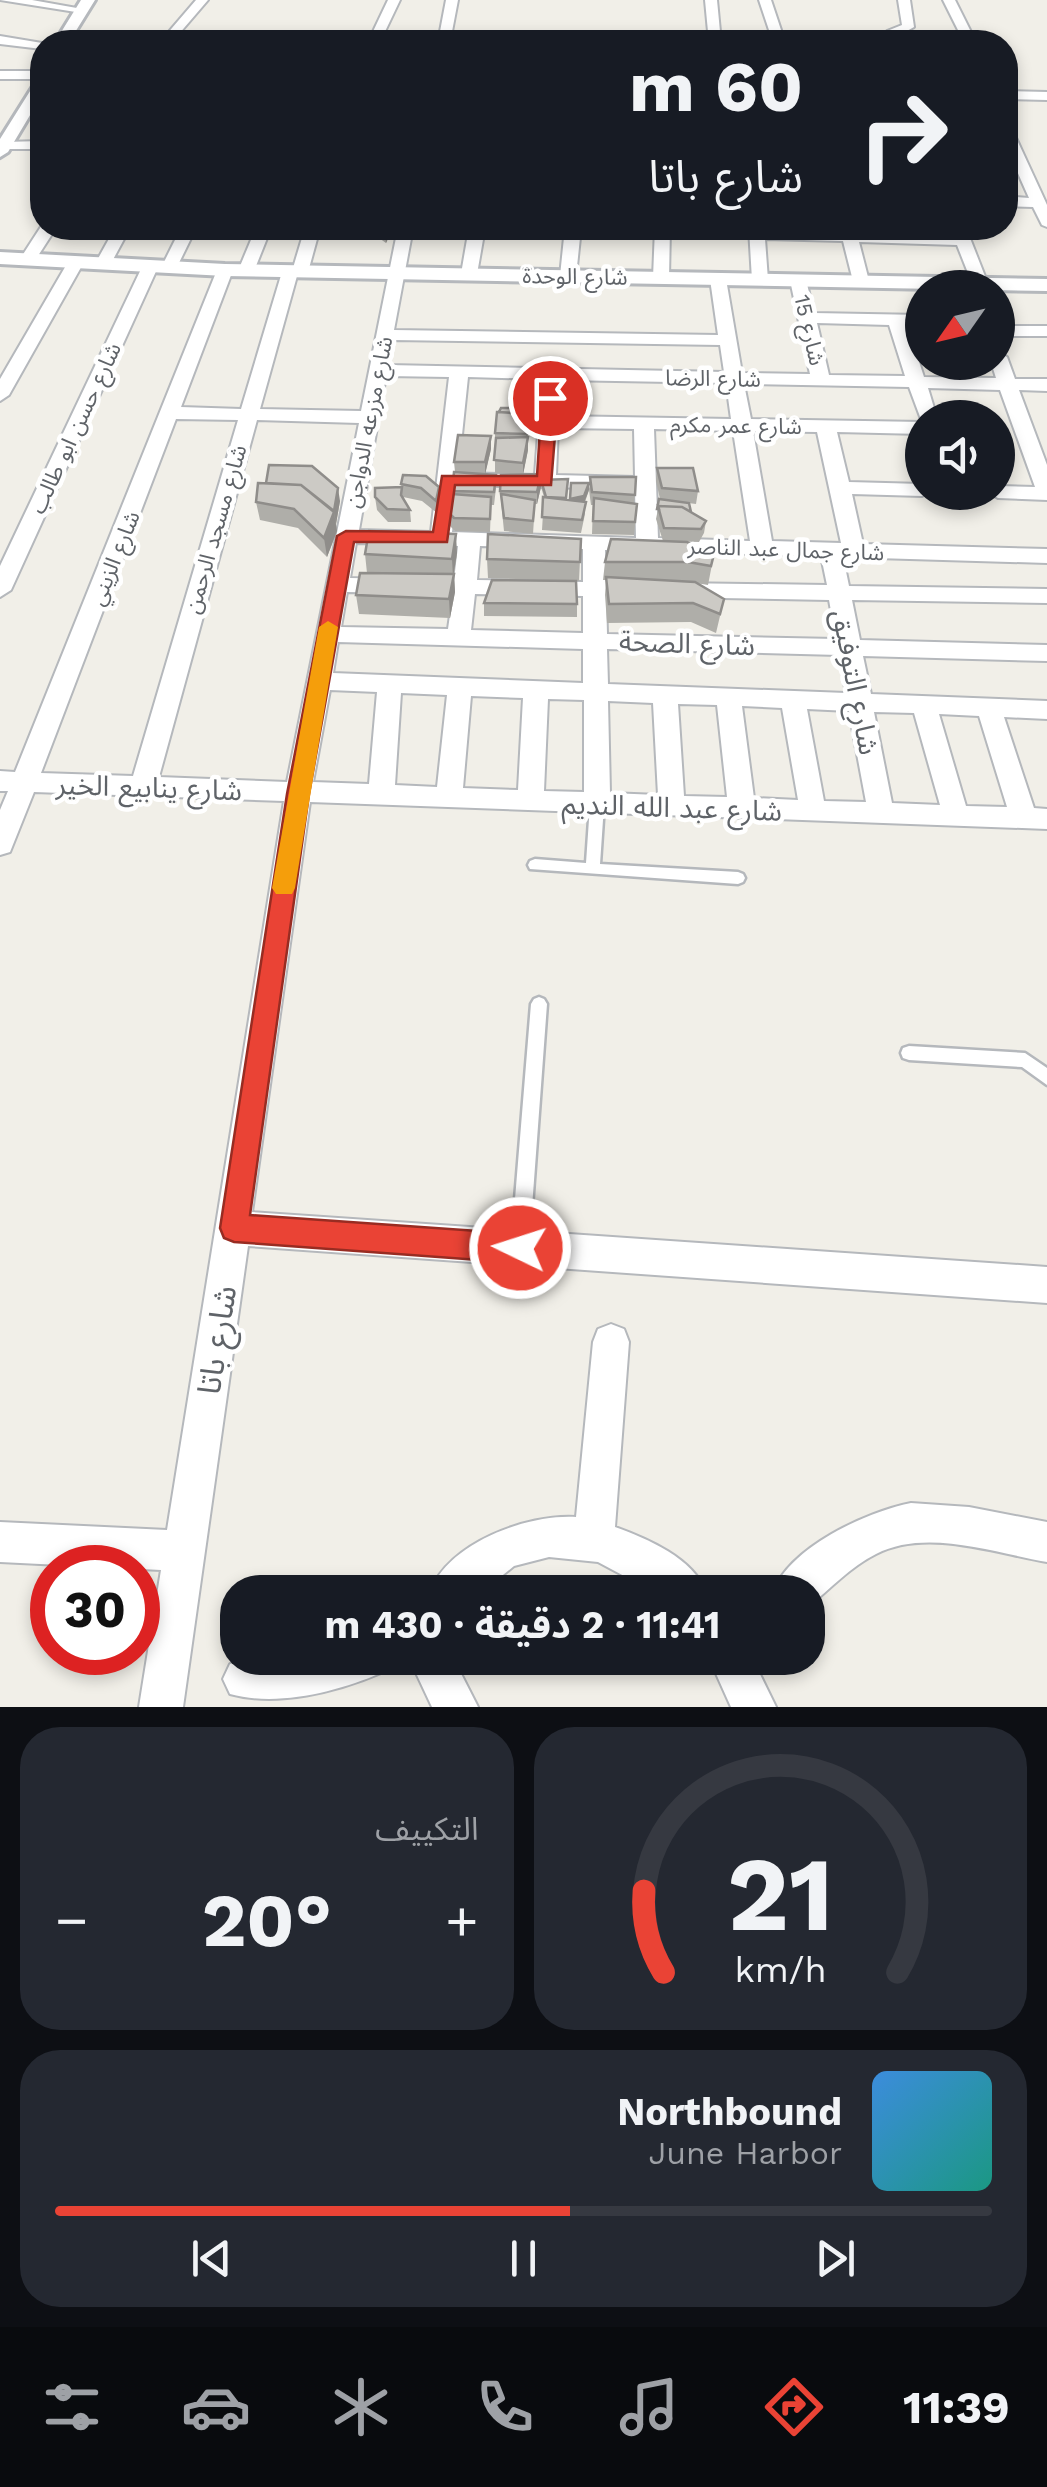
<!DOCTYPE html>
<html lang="ar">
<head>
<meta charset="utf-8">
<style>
	body { margin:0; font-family:"Work Sans","Noto Sans Arabic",sans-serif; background:#242831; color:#f1f3f6; direction:rtl; height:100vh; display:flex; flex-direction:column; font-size:38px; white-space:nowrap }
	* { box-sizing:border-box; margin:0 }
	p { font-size:32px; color:#9ea1a6 }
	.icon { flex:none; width:55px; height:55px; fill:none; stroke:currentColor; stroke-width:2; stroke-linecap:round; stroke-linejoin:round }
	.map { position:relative; height:1707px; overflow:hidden; direction:ltr }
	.drawer { display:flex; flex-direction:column; gap:20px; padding:20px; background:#0d0f14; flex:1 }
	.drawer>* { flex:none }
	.top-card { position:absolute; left:30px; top:30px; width:988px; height:210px; border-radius:40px; box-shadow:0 5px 15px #0003; direction:rtl; background:#171b24; color:#f1f3f6; overflow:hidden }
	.needle { width:65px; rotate:236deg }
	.buttons { position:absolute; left:905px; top:270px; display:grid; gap:20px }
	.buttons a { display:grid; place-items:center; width:110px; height:110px; border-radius:50%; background:#171b24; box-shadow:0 5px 15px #0003; font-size:50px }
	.speed { position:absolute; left:30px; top:1545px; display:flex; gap:20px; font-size:50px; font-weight:700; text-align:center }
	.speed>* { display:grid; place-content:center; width:130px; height:130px; border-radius:50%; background:#171b24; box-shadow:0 5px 15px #0003; line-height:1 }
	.speed .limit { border:15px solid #d22; background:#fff; color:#111 }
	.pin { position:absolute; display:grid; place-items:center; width:85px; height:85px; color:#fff; margin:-42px; border:5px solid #fff; border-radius:50%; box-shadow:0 2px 10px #0007 }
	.me { position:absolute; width:110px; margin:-55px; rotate:274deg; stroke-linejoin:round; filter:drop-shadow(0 0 8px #0008) }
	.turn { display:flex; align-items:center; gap:35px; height:210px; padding:0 50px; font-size:45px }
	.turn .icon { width:130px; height:130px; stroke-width:2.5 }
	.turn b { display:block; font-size:70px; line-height:85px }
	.big { font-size:75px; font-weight:700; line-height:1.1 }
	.drawer .tile { flex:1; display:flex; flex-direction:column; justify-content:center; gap:15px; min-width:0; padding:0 35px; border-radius:40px; background:#242831 }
	.drawer .dial { align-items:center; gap:0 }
	.dial svg { height:260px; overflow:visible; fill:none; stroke:#363941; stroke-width:7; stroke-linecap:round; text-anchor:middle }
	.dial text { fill:#f1f3f6; stroke:none }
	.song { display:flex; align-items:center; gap:30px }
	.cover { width:120px; height:120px; border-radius:15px; background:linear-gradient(135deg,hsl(210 70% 55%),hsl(170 70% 35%)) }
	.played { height:10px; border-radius:5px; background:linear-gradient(90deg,#ea4335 55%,#363941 55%) }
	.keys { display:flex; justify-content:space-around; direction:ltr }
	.heat { display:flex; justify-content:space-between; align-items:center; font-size:55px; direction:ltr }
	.drawer .tiles { flex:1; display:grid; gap:20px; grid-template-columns:1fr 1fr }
	.tile:last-child { grid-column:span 2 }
	.trip { position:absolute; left:220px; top:1575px; width:605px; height:100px; border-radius:40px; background:#171b24; box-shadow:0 5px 15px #0003; font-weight:700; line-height:100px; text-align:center; direction:rtl }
	.tab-bar { display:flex; height:160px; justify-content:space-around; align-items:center; background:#090b0e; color:#9ea1a6 }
	.tab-bar .icon { width:70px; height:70px }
	.tab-bar .on { color:#ea4335 }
	.tab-bar b { font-size:45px; color:#f1f3f6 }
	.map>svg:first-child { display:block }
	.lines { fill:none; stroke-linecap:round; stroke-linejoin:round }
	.service-casing { stroke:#b5b8bc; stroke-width:5 }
	.minor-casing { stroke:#b5b8bc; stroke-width:4 }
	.tertiary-casing { stroke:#b5b8bc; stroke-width:6 }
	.service { fill:#fff; fill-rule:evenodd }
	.minor { fill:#fff; fill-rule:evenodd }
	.tertiary { fill:#fff; fill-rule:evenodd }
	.wall { fill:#afaea9 }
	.shaded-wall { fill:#8f8d8a }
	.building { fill:#cccac5; stroke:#8f8d8a; stroke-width:2.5 }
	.route { fill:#ea4335; stroke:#982c22; stroke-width:2.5 }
	.slow { fill:#f59e0b }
	.labels { text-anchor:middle; stroke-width:9; stroke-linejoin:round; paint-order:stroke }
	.far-street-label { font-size:22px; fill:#5f6368; stroke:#fff }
	.street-label { font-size:28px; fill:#5f6368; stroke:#fff }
	.near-street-label { font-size:32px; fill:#5f6368; stroke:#fff }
</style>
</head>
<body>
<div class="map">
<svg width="1047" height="1707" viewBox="0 0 1047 1707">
	<rect width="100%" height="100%" fill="#f1efe8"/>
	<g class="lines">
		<defs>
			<path id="service" d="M597 800 604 805 600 864 738 872 743 874 745 878 743 882 738 884 530 869 528 865 530 861 535 859 586 863 590 805Z
				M539 997 544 999 547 1004 529 1248 526 1254 520 1257 514 1254 511 1248 531 1004 534 999Z
				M909 1046 1025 1053 1047 1068V1085L1022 1067 909 1060 903 1058 901 1053 903 1048Z"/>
			<path id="minor" d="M0 0H32L88 10 82 13Z
				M196 0H208L172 42H160Z
				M388 0H400L380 42H368Z
				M446 0H458L450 42H438Z
				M705 0H717L721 42H709Z
				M759 0H771L785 42H773Z
				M898 0H910L914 27 898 36 900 42H888L887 31 902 25Z
				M943 0H955L976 42H964Z
				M0 36 42 43V49L0 44Z
				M0 71H42V79H0Z
				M1005 91 1047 92V100L1005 99Z
				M1005 125 1012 129 1047 205V227L1042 225 1033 207 1005 206V196L1029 198 1005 144Z
				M42 141V149H0V143L4 142Z
				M42 225 56 228 34 262H22L20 259Z
				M115 228H130L109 267H97L95 264Z
				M181 228H196L175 271H163L161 268Z
				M256 228H271L254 271 240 274 238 271Z
				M305 228H320L308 272 297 276 260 409 361 411 398 228H413L394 330 718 335 710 279 718 274 726 279 742 373 810 374 790 280 798 275 806 280 814 313 922 315V325H907L924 377 996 378 991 362H998V352L1007 357 1015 379H1047V391L1019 390 1047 465V500L998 498 988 492H998V486L1035 487 1000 390 928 388 937 418H922V434L837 432 849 482 922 484V492H931L922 496 852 494 863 544 1047 549V563L843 557 849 586 1047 589V603L852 600 860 640 1047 645V661L863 656 871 694 1047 701V719L1004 717 1034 808 1047 809V829L310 802 252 1212 1047 1267V1303L248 1246 183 1707H139L161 1570 0 1562V1522L167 1530 284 801 34 792 10 852 0 855V810L8 791H0V771L15 772 217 270 225 265 233 270 181 407 241 409 282 272 293 268ZM817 323 889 325 905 376 829 375ZM393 340 720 345 724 372 388 365ZM386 376 449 377 431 532 359 530ZM468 377 542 379 535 475 458 473ZM561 380 726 383 731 419 559 416ZM744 384 909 387 922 422 751 419ZM176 419 238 420 133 776 41 773ZM257 420 359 423 287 782 159 777ZM558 428 634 429 635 477 556 475ZM654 429 733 431 750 541 658 538ZM753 431 817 432 841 543 772 541ZM457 485 635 489 636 538 452 532ZM356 543 458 546 454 580 350 578ZM480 546 583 549V582L477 580ZM605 550 821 556 827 585 606 582ZM347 592 453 594 448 629 341 627ZM475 594 583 596V633L471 630ZM606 596 829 600 836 639 607 634ZM338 642 583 649V683L333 673ZM607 649 839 655 846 693 608 684ZM330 690 377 692 369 784 313 782ZM401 693 447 695 437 787 395 785ZM471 696 523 698 518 790 463 788ZM548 699 584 700V792L544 791ZM608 701 653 703 658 795 610 793ZM678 704 717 705 727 797 684 796ZM742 706 782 708 798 800 754 798ZM807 709 849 711 866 802 824 801ZM874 712 914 713 940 805 892 803ZM939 714 979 716 1007 807 966 806Z
				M469 228H485L477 274 469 279 461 274Z
				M565 228H581L576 276 568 281 560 276Z
				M655 228H670L669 278 661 283 653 278Z
				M749 228 954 235 952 228H966L988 284 974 288 957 245 859 242 869 281 861 286 853 281 843 241 765 239 768 280 760 285 752 280Z
				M76 257 84 262 9 395 0 401V379L68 262Z
				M150 262 158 267 11 590 0 597V566L142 267Z
				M998 326H1047V336H998Z
				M611 1324 624 1329 629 1342 615 1527C648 1539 693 1558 706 1592H654L598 1562 549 1557 514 1566 482 1592H430C448 1543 527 1514 576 1517L593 1342 598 1329Z
				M911 1503 969 1507 1047 1522V1562C995 1553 926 1528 876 1554 850 1567 830 1589 808 1607V1592H773C790 1547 866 1512 911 1503Z
				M245 1658H387L381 1673C337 1692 277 1707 230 1694L223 1679 230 1664Z
				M409 1658H453L478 1707H432Z
				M709 1658H752L776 1707H731Z"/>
			<path id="tertiary" d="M81 0H95L69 42H55Z
				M42 78V95L8 152 0 157V139L37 80Z
				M0 252 225 264 1047 279V291L225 276 0 264Z"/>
		</defs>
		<use href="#service" class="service-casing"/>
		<use href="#minor" class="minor-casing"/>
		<use href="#tertiary" class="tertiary-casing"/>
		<use href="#service" class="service"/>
		<use href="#minor" class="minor"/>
		<use href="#tertiary" class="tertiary"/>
	</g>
	<path class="wall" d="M356 228H393L386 243 372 233 356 232Z
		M449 228H461V231L449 230Z
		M531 415 527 424 528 450 523 474H541V480L568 479 566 500H570L589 490 585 502V514L581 533 542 530 544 497 541 487 537 504H535L533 534 504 531 500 491 512 474 495 473V433Z
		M491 449 485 474 496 475V488L494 505H491L490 532 455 531 450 526 449 513 455 472 454 462Z
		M657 468 698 491 696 504 688 503 691 512 706 521 704 533 699 542 663 541 656 519 660 499 656 481Z
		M403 475 440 499 437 513 422 501 403 497 410 510 411 522H388L377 510 375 497 401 487Z
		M590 477H636L634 504H637L634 535 592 534 593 505H591L589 490Z
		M340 501 336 524 337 531 327 557 298 528 260 520 256 502Z
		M581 539 579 581 488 578 487 559Z
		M457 553 454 574 455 592 450 618 359 614 356 595 367 573 365 554Z
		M714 554 708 585 696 583 724 599 716 633 691 622 607 623 605 595 606 580H603L605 562Z
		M484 603 577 604V617L484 616Z"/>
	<path class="shaded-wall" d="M386 228H393L386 243 385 232Z
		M527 414 528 450 523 475V463L526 444Z
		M491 436V449L485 475V462Z
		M541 474V487L537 504V492Z
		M589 483V490L584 503 570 499Z
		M439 487 440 499 437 513 436 501Z
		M338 488 340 501 336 524 334 511Z
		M334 512 337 531 327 557 324 538Z
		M456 534 457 553 453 578 452 559Z
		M454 574 455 592 450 618 449 599Z"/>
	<path class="building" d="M191 36 187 42H165L168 37Z
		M302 38 301 42H265L267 40Z
		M375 39 394 41V42H374Z
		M501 408H531L528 418 527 414 499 412Z
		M497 412 527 414V434L495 433Z
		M458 435 491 436 485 462H454Z
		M528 437 523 463 494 460 496 438Z
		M269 465 312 466 338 488 334 511 301 485 266 483Z
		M657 468H693L698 491 662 488Z
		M454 472 496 475 494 492 452 491Z
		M541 474 537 492 500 491 501 475Z
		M403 475 426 476 439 487 436 501 421 488 401 484Z
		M590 477H636L635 495 592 492Z
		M568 479 566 498 546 497 541 480Z
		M258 483 301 485 334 512 324 538 294 509 256 502Z
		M571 483H589L584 496 570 499Z
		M402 487 401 495 410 510 387 509 375 497V488Z
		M452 494 491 497 490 519 454 518 449 513Z
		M501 494 535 500 533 521 504 518Z
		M543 497 586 502 582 520 542 517Z
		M594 498 637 504 635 522 593 521Z
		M659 499 689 503 691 512 682 507 658 506 659 509H657Z
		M658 506 682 507 706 521 701 529 664 528Z
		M369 531 456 534 452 559 365 554Z
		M488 534 581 539 580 562 487 559Z
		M611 539 687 542 714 554 711 566 688 562H605Z
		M360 573 454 574 449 599 356 595Z
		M606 577 695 582 724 599 720 614 693 603 609 604Z
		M492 580 576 581 577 604 484 603Z"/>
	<path class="route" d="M550 393 558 398 551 485H455L447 542H354L309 794 250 1215 520 1234 530 1238 534 1248 530 1258 520 1263 234 1242 224 1238 220 1228 287 794 337 536 346 531 433 532 442 476H537L542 398Z"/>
	<path class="slow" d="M328 621 338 627 295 888 292 894H276L272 888 319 627Z"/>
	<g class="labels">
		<g class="far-street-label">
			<text transform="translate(575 276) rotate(1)" y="8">شارع الوحدة</text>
			<text transform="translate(810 330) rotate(77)" y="8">شارع 15</text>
			<text transform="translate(713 378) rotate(1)" y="8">شارع الرضا</text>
			<text transform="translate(368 422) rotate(-79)" y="8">شارع مزرعه الدواجن</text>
			<text transform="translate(736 425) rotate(1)" y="8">شارع عمر مكرم</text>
			<text transform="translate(75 428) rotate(-65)" y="8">شارع حسن ابو طالب</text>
			<text transform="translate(215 529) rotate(-74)" y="8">شارع مسجد الرحمن</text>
			<text transform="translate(786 549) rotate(2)" y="8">شارع جمال عبد الناصر</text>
			<text transform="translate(114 558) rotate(-68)" y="8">شارع الزيني</text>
		</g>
		<g class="street-label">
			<text transform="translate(687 643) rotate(2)" y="10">شارع الصحة</text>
			<text transform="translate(856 682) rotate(79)" y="10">شارع التوفيق</text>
			<text transform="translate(149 787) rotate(2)" y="10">شارع ينابيع الخير</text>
			<text transform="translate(672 807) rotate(2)" y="10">شارع عبد الله النديم</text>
		</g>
		<g class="near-street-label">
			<text transform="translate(217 1340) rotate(-81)" y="11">شارع باتا</text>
		</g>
	</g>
</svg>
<div class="buttons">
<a><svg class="needle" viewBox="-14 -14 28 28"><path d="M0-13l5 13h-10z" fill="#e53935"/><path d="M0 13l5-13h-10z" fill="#9ea1a6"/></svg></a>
<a><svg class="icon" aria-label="sound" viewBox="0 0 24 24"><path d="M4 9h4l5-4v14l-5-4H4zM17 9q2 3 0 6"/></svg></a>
</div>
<div class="speed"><div class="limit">30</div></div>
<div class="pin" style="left:550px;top:398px;background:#d93025"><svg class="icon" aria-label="arrive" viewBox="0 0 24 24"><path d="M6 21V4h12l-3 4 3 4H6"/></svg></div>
<svg class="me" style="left:520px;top:1248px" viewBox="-20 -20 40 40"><circle r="17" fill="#ea4335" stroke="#fff" stroke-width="3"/><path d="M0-11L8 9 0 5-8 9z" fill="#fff"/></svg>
<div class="trip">11:41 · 2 دقيقة · 430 m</div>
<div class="top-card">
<div class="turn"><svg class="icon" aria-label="right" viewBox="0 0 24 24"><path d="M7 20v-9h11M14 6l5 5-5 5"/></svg><div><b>60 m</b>شارع باتا</div></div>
</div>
</div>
<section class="drawer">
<div class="tiles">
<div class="tile dial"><svg viewBox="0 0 100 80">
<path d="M14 69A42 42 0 1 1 86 69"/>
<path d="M14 69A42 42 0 0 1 8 44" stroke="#ea4335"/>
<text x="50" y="56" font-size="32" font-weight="700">21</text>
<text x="50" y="72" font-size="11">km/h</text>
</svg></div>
<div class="tile"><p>التكييف</p>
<div class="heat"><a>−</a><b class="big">20°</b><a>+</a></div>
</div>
<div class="tile">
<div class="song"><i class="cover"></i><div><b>Northbound</b><p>June Harbor</p></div></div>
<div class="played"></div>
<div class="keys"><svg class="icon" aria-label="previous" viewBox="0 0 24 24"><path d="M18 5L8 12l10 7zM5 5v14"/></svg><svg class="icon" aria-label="pause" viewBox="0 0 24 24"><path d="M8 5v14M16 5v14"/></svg><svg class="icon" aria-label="next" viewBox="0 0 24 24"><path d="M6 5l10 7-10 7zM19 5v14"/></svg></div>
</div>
</div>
</section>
<nav class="tab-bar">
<b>11:39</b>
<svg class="icon on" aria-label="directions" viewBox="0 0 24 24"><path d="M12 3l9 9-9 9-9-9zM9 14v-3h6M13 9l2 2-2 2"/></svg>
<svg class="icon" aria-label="music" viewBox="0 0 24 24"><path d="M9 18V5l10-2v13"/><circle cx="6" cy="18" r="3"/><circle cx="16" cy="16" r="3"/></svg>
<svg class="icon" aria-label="phone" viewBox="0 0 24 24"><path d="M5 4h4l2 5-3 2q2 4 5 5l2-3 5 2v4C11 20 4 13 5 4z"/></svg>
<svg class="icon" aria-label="climate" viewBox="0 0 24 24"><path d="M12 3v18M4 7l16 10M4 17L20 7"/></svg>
<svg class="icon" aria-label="car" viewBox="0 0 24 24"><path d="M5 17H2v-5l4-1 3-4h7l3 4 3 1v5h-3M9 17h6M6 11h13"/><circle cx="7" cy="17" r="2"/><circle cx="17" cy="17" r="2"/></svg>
<svg class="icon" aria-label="filters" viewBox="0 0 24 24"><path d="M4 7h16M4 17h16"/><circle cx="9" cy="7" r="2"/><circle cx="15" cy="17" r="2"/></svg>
</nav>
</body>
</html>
